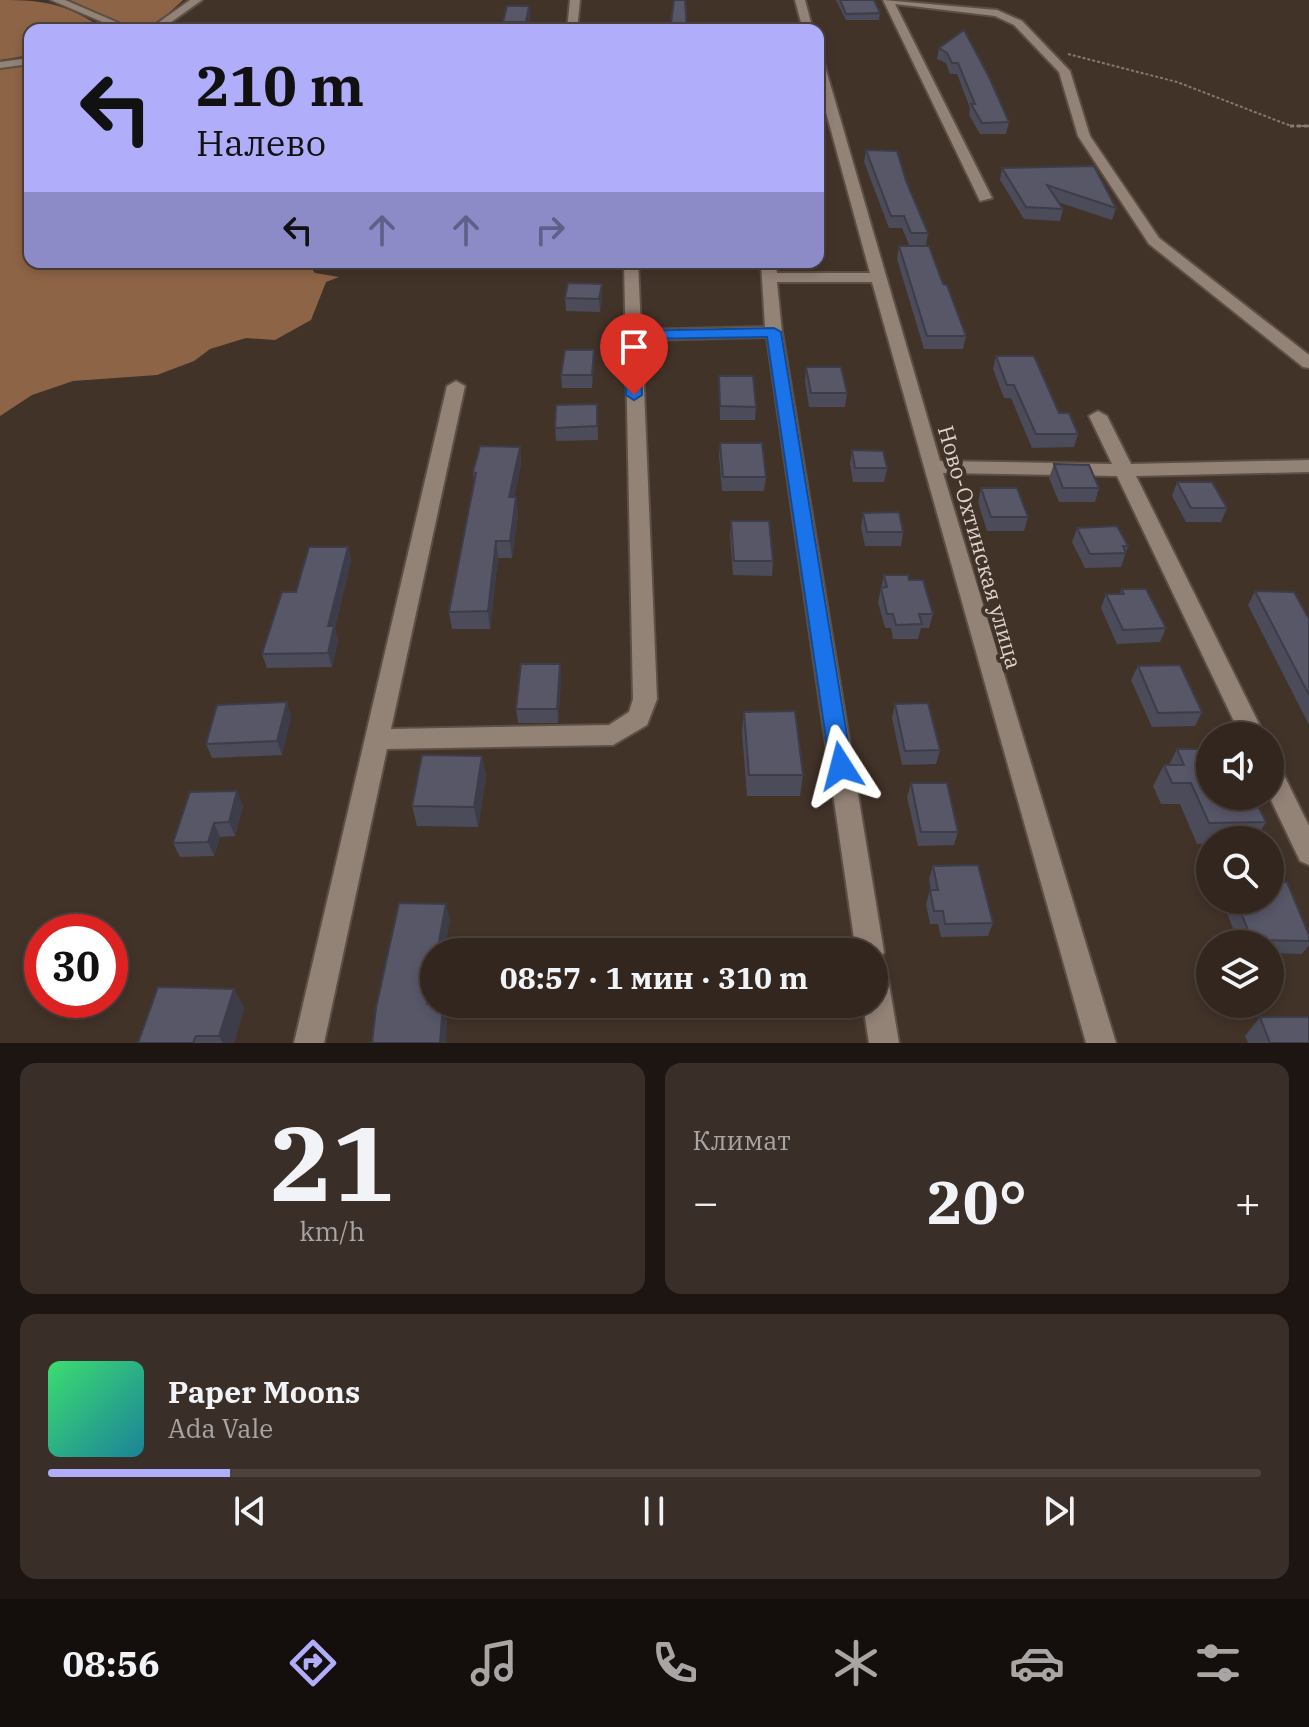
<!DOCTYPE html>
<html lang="ru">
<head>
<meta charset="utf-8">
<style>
	body { margin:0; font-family:"IBM Plex Serif",serif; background:#3a2e28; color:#f1f3f6; height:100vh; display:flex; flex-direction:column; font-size:30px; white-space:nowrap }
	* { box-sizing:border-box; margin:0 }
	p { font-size:26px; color:#a8a5a4 }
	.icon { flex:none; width:44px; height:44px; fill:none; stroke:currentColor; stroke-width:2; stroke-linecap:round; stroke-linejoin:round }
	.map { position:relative; height:1043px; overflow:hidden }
	.side { display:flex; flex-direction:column; gap:20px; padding:20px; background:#1c1511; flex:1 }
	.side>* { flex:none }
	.top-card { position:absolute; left:24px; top:24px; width:800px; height:244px; border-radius:16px; box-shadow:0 4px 12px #0003,0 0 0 2px #4d433d; background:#b0aefa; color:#111; overflow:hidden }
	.fabs { position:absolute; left:1196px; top:722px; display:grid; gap:16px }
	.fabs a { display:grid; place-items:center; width:88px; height:88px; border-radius:50%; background:#32261f; box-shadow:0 4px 12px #0003,0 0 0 2px #4d433d; font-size:40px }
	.speed { position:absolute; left:24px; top:914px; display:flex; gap:16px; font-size:40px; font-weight:700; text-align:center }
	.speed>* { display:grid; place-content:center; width:104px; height:104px; border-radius:50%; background:#32261f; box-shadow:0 4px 12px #0003,0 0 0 2px #4d433d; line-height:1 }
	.speed .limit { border:12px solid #d22; background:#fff; color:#111 }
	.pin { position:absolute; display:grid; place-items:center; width:68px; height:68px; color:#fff; margin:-82px -34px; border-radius:50% 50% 50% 0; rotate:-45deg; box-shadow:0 0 8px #0007 }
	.pin .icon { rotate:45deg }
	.me { position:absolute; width:88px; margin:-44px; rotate:351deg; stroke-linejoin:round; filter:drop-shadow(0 0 6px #0008) }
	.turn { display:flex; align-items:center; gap:28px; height:168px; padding:0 40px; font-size:36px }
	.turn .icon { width:104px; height:104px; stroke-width:2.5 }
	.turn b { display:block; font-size:56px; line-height:68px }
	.lanes { display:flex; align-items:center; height:76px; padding:0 40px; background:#0003; justify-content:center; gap:40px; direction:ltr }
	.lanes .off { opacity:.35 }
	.big { font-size:60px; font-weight:700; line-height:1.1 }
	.side .card { flex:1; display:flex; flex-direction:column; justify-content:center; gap:12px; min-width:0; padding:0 28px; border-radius:16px; background:#3a2e28 }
	.side .dial { align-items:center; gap:0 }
	.dial b { font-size:104px; line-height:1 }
	.song { display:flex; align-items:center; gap:24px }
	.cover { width:96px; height:96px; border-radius:12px; background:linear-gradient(135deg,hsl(140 70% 55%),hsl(190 70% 35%)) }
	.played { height:8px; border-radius:4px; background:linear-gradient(90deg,#b0aefa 15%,#4d433d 15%) }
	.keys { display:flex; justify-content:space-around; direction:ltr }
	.heat { display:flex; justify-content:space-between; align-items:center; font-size:44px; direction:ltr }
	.side .tiles { flex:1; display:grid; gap:20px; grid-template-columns:1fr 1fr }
	.card:last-child { grid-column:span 2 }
	.trip { position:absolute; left:420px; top:938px; width:468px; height:80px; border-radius:40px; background:#32261f; box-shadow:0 4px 12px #0003,0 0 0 2px #4d433d; font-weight:700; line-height:80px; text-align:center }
	.menu { display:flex; height:128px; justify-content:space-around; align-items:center; background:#140f0c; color:#a8a5a4 }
	.menu .icon { width:56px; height:56px }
	.menu .active { color:#b0aefa }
	.menu b { font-size:36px; color:#f1f3f6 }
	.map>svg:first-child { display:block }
	.forest { fill:#8e6446 }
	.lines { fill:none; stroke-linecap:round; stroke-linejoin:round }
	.minor-casing { stroke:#5b4f46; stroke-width:4 }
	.path-far1 { stroke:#857870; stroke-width:2; stroke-dasharray:3 2; stroke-linecap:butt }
	.path { stroke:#857870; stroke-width:3; stroke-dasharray:4 3; stroke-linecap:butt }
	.minor { fill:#938276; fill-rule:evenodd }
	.wall { fill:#4b4b59 }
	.shaded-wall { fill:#3d3d49 }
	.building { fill:#575768; stroke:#3d3d49; stroke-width:2 }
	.route { fill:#1a73e8; stroke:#114b97; stroke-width:2 }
	.labels { text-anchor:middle; stroke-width:8; stroke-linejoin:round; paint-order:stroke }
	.street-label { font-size:22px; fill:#ddd3cd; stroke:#423329 }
</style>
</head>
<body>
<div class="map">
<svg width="1309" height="1043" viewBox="0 0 1309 1043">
	<rect width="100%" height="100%" fill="#423329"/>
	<path class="forest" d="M0 0C48 0 65 4 106 30H30V55L0 60Z
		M70 0H183C172 10 157 26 141 27 118 27 90 9 70 0Z
		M29 64 26 71H30V262H319L309 265 315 273 339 277 326 282 311 320 275 340 246 338 210 349 194 361 157 375 73 381 32 395 0 416V68Z"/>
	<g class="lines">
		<defs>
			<path id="minor" d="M51 0H65L135 30H121Z
				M190 0H202L160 30H148Z
				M570 0H580L577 30H567Z
				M795 0H805L813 30H803Z
				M883 0 997 10 1022 21 1070 71 1090 136 1159 238 1309 355V368L1303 367 1149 244 1078 136 1059 72 1014 25 995 16 895 4 992 198 980 201Z
				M270 24 297 30H182L187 27Z
				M30 58V64L0 68V62Z
				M818 60 824 63 940 461 1112 464 1089 416 1098 411 1107 416 1131 464 1309 460V472L1136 476 1265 736H1241L1117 476 943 473 1116 1043H1086L872 282H777L782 332 884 952 880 962 874 964V952H856L767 337 642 340 657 699 647 725 613 745 387 749 324 1043H294L447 386 456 381 465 386 391 729 609 725 629 712 633 699 624 262H638L641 330 765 327 761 262H775L777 273H870L818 83Z
				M1270 762 1279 765 1309 826V865L1300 861 1269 796Z
				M874 964 884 968 888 978 899 1043H869L863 1004H874Z"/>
		</defs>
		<use href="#minor" class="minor-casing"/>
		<path class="path-far1" d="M1068 54 1177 82 1291 126H1309"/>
		<path class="path" d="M1290 126H1309"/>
		<use href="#minor" class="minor"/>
	</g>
	<path class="wall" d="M836 0H874L880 13 879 20H846Z
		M529 6 530 16 527 30H504L503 22Z
		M964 30 1009 122 1006 134H980L969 115 970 108 957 74H950L946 63 937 59 939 48Z
		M866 150 928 233 926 245H909L902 228H889L864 162Z
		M1002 168 1116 208 1112 220 1058 202 1063 209 1060 221 1024 219 1000 180Z
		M818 197 825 213 824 225H818Z
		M899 246 943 284 966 336 963 349H924L897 259Z
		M602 297 600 312 566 311 565 298Z
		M996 356 1059 413 1078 434 1074 447 1032 448 1011 398H1004L993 369Z
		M594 363 592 388H562L561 375Z
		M806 367 847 393 845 407H809L805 381Z
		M719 376 756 407 755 420H720Z
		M597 404 598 440 556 441 555 428Z
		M720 443 766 477 764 491H722L719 456Z
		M520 447 521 464 514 497 518 514 512 558H498L490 629H452L449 612 474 481 473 472Z
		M852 450 887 468 884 482H853L850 464Z
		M1054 464 1099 488 1095 502H1059L1049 478Z
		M1177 482 1227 508 1221 522H1186L1172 496Z
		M981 488 1028 517 1024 531H987L978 502Z
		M863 513 903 532 901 546H865L861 527Z
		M731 521 773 561 772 576 733 575 730 535Z
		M1077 528 1128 546 1121 567 1085 568 1072 542Z
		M348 547 351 561 335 628 338 640 332 667 267 668 262 654 296 592Z
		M884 575 909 580 933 614 929 628H921L918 639H893L891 628H885L878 602Z
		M1122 589 1166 628 1160 642 1117 644 1101 608 1106 594H1120Z
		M1255 591 1309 619V725L1248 605Z
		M560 664 561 678 558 723H518L516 709Z
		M1138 666 1202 712 1195 726 1152 727 1131 680Z
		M895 704 940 750 936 764 902 765 892 718Z
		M744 712 803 775 800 796H747L742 732Z
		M291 716 282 755 212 758 206 744Z
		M1177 749 1266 822 1255 840H1210V843L1197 844 1180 804H1161L1153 786 1164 765H1169Z
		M482 756 486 777 478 827 417 826 412 806Z
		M911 783 958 832 954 845 918 846 907 797Z
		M243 805 235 836 220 837 214 856 180 857 173 843Z
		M933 866 993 923 988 936 941 937 938 924H930L926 904 930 890H931L929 879Z
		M1222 900H1270L1309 935V945L1302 954 1270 953V944H1239Z
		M234 989 244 1008 234 1043H138Z
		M1260 1017 1309 1043H1248L1245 1036Z"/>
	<path class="shaded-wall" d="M529 6 530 16 526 30V22Z
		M602 284V297L600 312 599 299Z
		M594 350V363L592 388V375Z
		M520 447 521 464 511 514 509 497Z
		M516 497 518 514 512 558 510 541Z
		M496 541 498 558 490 629 488 611Z
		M348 547 351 561 335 628 338 640 332 667 328 653V626Z
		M560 664 561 678 558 723 557 709Z
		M287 702 291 716 282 755 277 741Z
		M482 756 486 777 478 827 474 807Z
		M237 791 243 805 235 836 229 822Z
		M214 823 220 837 214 856 208 842Z
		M446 904 450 921 444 952H437Z
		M434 968V1004H427Z
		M234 989 244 1008 234 1043H223L219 1036Z
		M443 1004 447 1019 446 1043H440Z"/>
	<path class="building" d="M674 0H685L687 30H670Z
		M840 0H874L880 13 846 14Z
		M507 6H529L526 22H503Z
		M964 30 989 77 1009 122 982 123 971 104H975L958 63H952L947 53 939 48Z
		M866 150 897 151 906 181 928 233H911L904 216H891Z
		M1094 166 1116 208 1047 185 1063 209 1026 207 1002 168Z
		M818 197H821L825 213H818Z
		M899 246H929L943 284 947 285 966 336H927Z
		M568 283 602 284 599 299 565 298Z
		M565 350H594L592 375H561Z
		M996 356H1034L1059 413H1069L1078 434H1036L1014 385H1007Z
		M806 367H841L847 393H811Z
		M719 376H753L756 407 720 406Z
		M597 404V426L555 428 556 405Z
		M720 443H762L766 477H723Z
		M480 446 520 447 509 497H516L510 541H496L488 611 449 612 476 473 473 472Z
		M852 450 883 451 887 468H855Z
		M1054 464 1089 465 1099 488H1063Z
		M1177 482H1212L1227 508H1191Z
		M981 488H1017L1028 517H991Z
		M899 512 903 532H867L863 513Z
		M731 521H769L773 561H734Z
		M1117 526 1128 546H1123L1126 553 1090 554 1077 528Z
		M309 547H348L328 626H334L328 653 262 654 282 592H296Z
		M884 575H908L909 580H923L933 614H919L922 624 896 625 893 614H887L881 588 887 587Z
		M1122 589H1146L1166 628 1123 630 1106 594H1124Z
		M1255 591 1294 592 1309 619V695Z
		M521 664H560L557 709H516Z
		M1180 665 1202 712 1158 713 1138 666Z
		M287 702 277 741 206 744 217 705Z
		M928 703 940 750 905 751 895 704Z
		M795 711 803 775H749L744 712Z
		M1177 749H1210V796H1253L1266 822 1209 823 1191 783H1172L1164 765H1184Z
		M422 755 482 756 474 807 412 806Z
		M911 783H947L958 832H921Z
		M237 791 229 822 214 823 208 842 173 843 190 792Z
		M978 865 993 923 945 924 943 911H934L930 890H938L933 866Z
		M1270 882H1287L1309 935V941L1252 940 1236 900H1270Z
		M399 903 446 904 437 952H434V968L427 1004H443L440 1043H372L376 1008Z
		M158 987 234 989 219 1036H196L193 1043H138Z
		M1260 1017H1309V1043H1270Z"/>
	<path class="route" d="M774 328 781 332 852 766 849 773 841 775 833 773 830 766 767 337 640 339 642 395 634 400 626 395 627 331Z"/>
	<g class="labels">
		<g class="street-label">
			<text transform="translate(980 547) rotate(74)" y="8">Ново-Охтинская улица</text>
		</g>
	</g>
</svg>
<div class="fabs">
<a><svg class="icon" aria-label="sound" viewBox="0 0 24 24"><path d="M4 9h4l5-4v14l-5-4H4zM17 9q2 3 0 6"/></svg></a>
<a><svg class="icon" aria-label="search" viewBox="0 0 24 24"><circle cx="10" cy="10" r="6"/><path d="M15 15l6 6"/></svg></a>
<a><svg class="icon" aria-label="layers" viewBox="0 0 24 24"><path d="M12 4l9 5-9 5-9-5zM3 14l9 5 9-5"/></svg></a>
</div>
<div class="speed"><div class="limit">30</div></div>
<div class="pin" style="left:634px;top:395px;background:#d93025"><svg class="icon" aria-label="arrive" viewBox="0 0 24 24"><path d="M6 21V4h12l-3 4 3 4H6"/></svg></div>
<svg class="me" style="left:841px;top:766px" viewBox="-20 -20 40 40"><path d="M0-17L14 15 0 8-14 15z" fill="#1a73e8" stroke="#fff" stroke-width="4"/></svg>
<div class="trip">08:57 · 1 мин · 310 m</div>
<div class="top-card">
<div class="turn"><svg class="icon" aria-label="left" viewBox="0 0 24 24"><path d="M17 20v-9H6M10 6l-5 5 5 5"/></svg><div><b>210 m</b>Налево</div></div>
<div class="lanes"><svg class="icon" aria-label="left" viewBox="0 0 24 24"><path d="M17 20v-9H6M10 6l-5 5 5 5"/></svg><svg class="icon off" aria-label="ahead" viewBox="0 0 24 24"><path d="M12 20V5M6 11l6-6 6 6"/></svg><svg class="icon off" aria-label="ahead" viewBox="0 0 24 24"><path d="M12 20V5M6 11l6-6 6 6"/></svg><svg class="icon off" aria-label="right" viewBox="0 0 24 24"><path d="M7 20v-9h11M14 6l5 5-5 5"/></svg></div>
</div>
</div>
<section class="side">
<div class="tiles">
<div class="card dial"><b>21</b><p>km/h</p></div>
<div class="card"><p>Климат</p>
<div class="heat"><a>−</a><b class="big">20°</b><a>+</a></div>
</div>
<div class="card">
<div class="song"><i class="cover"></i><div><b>Paper Moons</b><p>Ada Vale</p></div></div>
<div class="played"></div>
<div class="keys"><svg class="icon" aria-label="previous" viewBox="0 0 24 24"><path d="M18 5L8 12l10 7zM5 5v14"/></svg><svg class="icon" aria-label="pause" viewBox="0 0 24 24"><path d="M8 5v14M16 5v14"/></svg><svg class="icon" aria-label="next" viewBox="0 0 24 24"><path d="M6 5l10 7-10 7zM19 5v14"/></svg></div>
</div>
</div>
</section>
<nav class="menu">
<b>08:56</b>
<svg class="icon active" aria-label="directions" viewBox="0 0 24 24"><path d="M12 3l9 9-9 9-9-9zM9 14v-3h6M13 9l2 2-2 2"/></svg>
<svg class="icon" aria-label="music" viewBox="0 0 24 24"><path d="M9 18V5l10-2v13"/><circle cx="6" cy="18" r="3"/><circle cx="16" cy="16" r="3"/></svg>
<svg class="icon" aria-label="phone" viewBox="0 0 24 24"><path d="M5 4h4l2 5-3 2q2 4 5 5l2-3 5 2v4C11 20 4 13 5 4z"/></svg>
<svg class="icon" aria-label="climate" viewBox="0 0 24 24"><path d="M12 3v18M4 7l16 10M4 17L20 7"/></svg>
<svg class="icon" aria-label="car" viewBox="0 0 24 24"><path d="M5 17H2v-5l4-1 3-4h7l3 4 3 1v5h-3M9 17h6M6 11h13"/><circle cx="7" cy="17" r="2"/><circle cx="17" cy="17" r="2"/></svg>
<svg class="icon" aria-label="filters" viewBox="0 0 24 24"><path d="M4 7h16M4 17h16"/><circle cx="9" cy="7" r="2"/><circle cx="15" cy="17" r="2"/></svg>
</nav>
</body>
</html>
